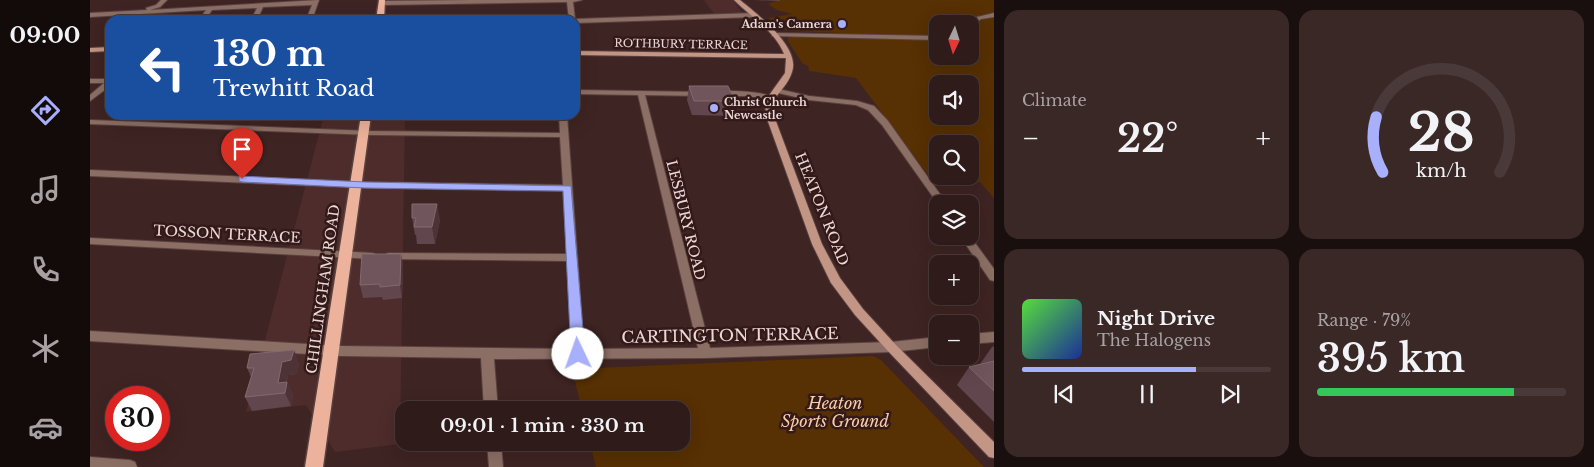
<!DOCTYPE html>
<html lang="en">
<head>
<meta charset="utf-8">
<style>
	body { margin:0; font-family:"Libre Baskerville",serif; background:#3a2827; color:#f1f3f6; height:100vh; display:flex; flex-direction:column; font-size:19px; white-space:nowrap }
	* { box-sizing:border-box; margin:0 }
	p { font-size:16px; color:#a7a1a2 }
	.icon { flex:none; width:28px; height:28px; fill:none; stroke:currentColor; stroke-width:2; stroke-linecap:round; stroke-linejoin:round }
	.map { position:relative; flex:1; overflow:hidden }
	.sheet { display:flex; flex-direction:column; gap:10px; padding:10px; background:#190f0e; width:600px }
	.sheet>* { flex:none }
	.hud { position:absolute; left:15px; top:15px; width:475px; height:105px; border-radius:15px; box-shadow:0 5px 20px #0002,0 0 0 1px #493939; background:#1a4fa0; color:#fff; overflow:hidden }
	.needle { width:32px; rotate:184deg }
	.tools { position:absolute; left:839px; top:15px; display:grid; gap:10px }
	.tools a { display:grid; place-items:center; width:50px; height:50px; border-radius:10px; background:#2e1b1a; box-shadow:0 5px 20px #0002,0 0 0 1px #493939; font-size:25px }
	.speed { position:absolute; left:15px; top:386px; display:flex; gap:10px; font-size:25px; font-weight:700; text-align:center }
	.speed>* { display:grid; place-content:center; width:65px; height:65px; border-radius:50%; background:#2e1b1a; box-shadow:0 5px 20px #0002,0 0 0 1px #493939; line-height:1 }
	.speed .limit { border:8px solid #d22; background:#fff; color:#111 }
	.pin { position:absolute; display:grid; place-items:center; width:42px; height:42px; color:#fff; margin:-51px -21px; border-radius:50% 50% 50% 0; rotate:-45deg; box-shadow:0 0 5px #0007 }
	.pin .icon { rotate:45deg }
	.me { position:absolute; width:55px; margin:-28px; rotate:357deg; stroke-linejoin:round; filter:drop-shadow(0 0 4px #0008) }
	.turn { display:flex; align-items:center; gap:18px; height:105px; padding:0 25px; font-size:22px }
	.turn .icon { width:65px; height:65px; stroke-width:2.5 }
	.turn b { display:block; font-size:35px; line-height:42px }
	.big { font-size:38px; font-weight:600; line-height:1.1 }
	.sheet .widget { flex:1; display:flex; flex-direction:column; justify-content:center; gap:8px; min-width:0; padding:0 18px; border-radius:15px; background:#3a2827 }
	.sheet .dial { align-items:center; gap:0 }
	.dial svg { height:130px; overflow:visible; fill:none; stroke:#493939; stroke-width:7; stroke-linecap:round; text-anchor:middle }
	.dial text { fill:#f1f3f6; stroke:none }
	.song { display:flex; align-items:center; gap:15px }
	.cover { width:60px; height:60px; border-radius:8px; background:linear-gradient(135deg,hsl(110 70% 55%),hsl(230 70% 35%)) }
	.played { height:5px; border-radius:2px; background:linear-gradient(90deg,#a8b0fc 70%,#493939 70%) }
	.keys { display:flex; justify-content:space-around; direction:ltr }
	.heat { display:flex; justify-content:space-between; align-items:center; font-size:28px; direction:ltr }
	.charge { height:8px; border-radius:4px; background:linear-gradient(90deg,#34c759 79%,#493939 0) }
	.sheet .tiles { flex:1; display:grid; gap:10px; grid-template-columns:repeat(2,1fr) }
	.trip { position:absolute; left:305px; top:401px; width:295px; height:50px; border-radius:15px; background:#2e1b1a; box-shadow:0 5px 20px #0002,0 0 0 1px #493939; font-weight:600; line-height:50px; text-align:center }
	main { display:flex; flex:1; min-height:0 }
	.dock { display:flex; flex-direction:column; width:90px; justify-content:space-around; align-items:center; background:#120b0a; color:#a7a1a2 }
	.dock .icon { width:35px; height:35px }
	.dock .on { color:#a8b0fc }
	.dock b { font-size:22px; color:#f1f3f6 }
	.map>svg:first-child { display:block }
	.built { fill:#4d2c2b }
	.green { fill:#573003; fill-rule:evenodd }
	.lines { fill:none; stroke-linecap:round; stroke-linejoin:round }
	.street-casing { stroke:#5a4140; stroke-width:2 }
	.secondary-casing { stroke:#5a4140; stroke-width:2 }
	.primary-casing { stroke:#5a4140; stroke-width:3 }
	.street { fill:#8c6f64; fill-rule:evenodd }
	.secondary { fill:#c29584; fill-rule:evenodd }
	.primary { fill:#ecb29b; fill-rule:evenodd }
	.wall { fill:#61464d }
	.shaded-wall { fill:#4d3236 }
	.building { fill:#70565c; stroke:#836a6f }
	.route { fill:#a8b0fc; stroke:#6d72a4 }
	.poi-dot { fill:#a8b0fc; stroke:#331a19; stroke-width:2 }
	.labels { text-anchor:middle; stroke-width:5; stroke-linejoin:round; paint-order:stroke }
	.far-poi-label { font-size:11px; font-weight:bold; fill:#ebd8d7; stroke:#331a19; text-anchor:end }
	.far-street-label { font-size:11px; fill:#ebd8d7; stroke:#331a19 }
	.street-label { font-size:14px; fill:#ebd8d7; stroke:#331a19 }
	.near-street-label { font-size:16px; fill:#ebd8d7; stroke:#331a19 }
	.near-park-label { font-size:16px; font-style:italic; fill:#f9cda6; stroke:#331a19 }
</style>
</head>
<body>
<main>
<nav class="dock">
<b>09:00</b>
<svg class="icon on" aria-label="directions" viewBox="0 0 24 24"><path d="M12 3l9 9-9 9-9-9zM9 14v-3h6M13 9l2 2-2 2"/></svg>
<svg class="icon" aria-label="music" viewBox="0 0 24 24"><path d="M9 18V5l10-2v13"/><circle cx="6" cy="18" r="3"/><circle cx="16" cy="16" r="3"/></svg>
<svg class="icon" aria-label="phone" viewBox="0 0 24 24"><path d="M5 4h4l2 5-3 2q2 4 5 5l2-3 5 2v4C11 20 4 13 5 4z"/></svg>
<svg class="icon" aria-label="climate" viewBox="0 0 24 24"><path d="M12 3v18M4 7l16 10M4 17L20 7"/></svg>
<svg class="icon" aria-label="car" viewBox="0 0 24 24"><path d="M5 17H2v-5l4-1 3-4h7l3 4 3 1v5h-3M9 17h6M6 11h13"/><circle cx="7" cy="17" r="2"/><circle cx="17" cy="17" r="2"/></svg>
</nav>
<div class="map">
<svg width="904" height="467" viewBox="0 0 904 467">
	<rect width="100%" height="100%" fill="#3e2423"/>
	<path class="built" d="M614 0H643L653 14H624Z
		M234 115H315L310 444 245 452 216 405 156 412Z"/>
	<path class="green" d="M688 0H904V13L891 15 878 24H848L847 37 701 31 689 28 678 18 702 14 687 10 678 4Z
		M904 16V198L890 182 842 180 766 78 719 71 718 66 712 63 697 40 700 36 847 40 848 56H880V35L884 27H890L887 23 891 18ZM848 84H880V116H848ZM848 144H880V176H848Z
		M783 356 791 360 894 467H506L500 443 591 442V410H492L482 369Z"/>
	<g class="lines">
		<defs>
			<path id="street" d="M71 0H77L70 7 60 10 229 0 222 20H216L222 5 173 7 167 20H161L167 8 122 10 115 20H109L116 10 0 17V13L57 10 56 8 66 5Z
				M382 0H492L483 2 485 19 665 13 668 15 665 17 485 23V20H479L477 2 292 5 289 3 292 1Z
				M904 13V17L891 19 880 28 879 24 887 17Z
				M684 33 848 36V40L682 36V34Z
				M0 79H20V86L0 101V95L14 83H0Z
				M684 88 719 96 767 101 784 106 798 121 857 204H848L792 125 778 110 766 105 719 100 684 92Z
				M485 90 611 92 615 94 611 96 555 95 620 348 801 342 848 337V347L801 352 615 358 404 359 408 410H394L391 358 251 356 0 341V331L251 346 482 349 477 261 298 259 293 256 298 253 477 254 473 191 275 188 0 176V170L275 182 473 185 470 137 281 135 0 124V120L281 131 470 133 469 115H477L494 349 608 348 548 95 485 94Z
				M625 92C639 90 673 91 685 98L681 100 656 96H625Z
				M870 236H880L904 269V281L900 280Z
				M0 238 283 253 288 256 283 259 0 244Z
				M904 332V342L880 344V334Z
				M397 442H411L413 467H399Z
				M0 457 40 460 45 462 47 467H0Z"/>
			<path id="secondary" d="M644 0H650C667 14 711 47 702 72 699 83 689 92 683 101L684 116 732 244 750 278 773 309 805 344 904 442V458L899 457 797 350 765 315 741 283 722 244 676 116 675 101 695 73 696 58 485 55V51L694 54C685 31 661 17 644 0Z
				M20 47V51L0 52V48Z"/>
			<path id="primary" d="M289 0H295L294 20H286Z
				M271 115H281L233 467H215Z"/>
		</defs>
		<use href="#street" class="street-casing"/>
		<use href="#secondary" class="secondary-casing"/>
		<use href="#primary" class="primary-casing"/>
		<use href="#street" class="street"/>
		<use href="#secondary" class="secondary"/>
		<use href="#primary" class="primary"/>
	</g>
	<path class="wall" d="M663 0H690V1Z
		M599 86 645 101 642 116 602 115 597 100Z
		M322 218 350 220 345 244H327L326 235H325Z
		M311 254 313 267 312 298 293 300 292 297 273 298 270 285Z
		M904 346V422L867 385 879 367 890 364 902 347Z
		M209 363 207 374 198 375 197 382 203 395 201 406 162 411 155 397 161 377 157 368Z"/>
	<path class="shaded-wall" d="M347 204 350 220 345 244 342 227Z
		M311 254 313 267 312 298 310 285Z
		M204 350 209 363 207 374 198 375 195 393 188 383 192 362Z
		M197 382 203 395 201 406 195 393Z"/>
	<path class="building" d="M599 86H638L645 101H604Z
		M322 204H347L342 227H324L326 218H322Z
		M272 254H311L310 285 290 287V284L270 285Z
		M204 350 201 360 192 362 188 383 197 382 195 393 155 397 164 368H157L160 354Z
		M904 361V391L879 367Z"/>
	<path class="route" d="M149 176 275 182 481 186 495 354 493 358H483L481 354 473 191 275 188 152 182 149 181Z"/>
	<g class="poi-dot">
		<circle cx="752" cy="24" r="5"/>
		<circle cx="624" cy="108" r="5"/>
	</g>
	<g class="labels">
		<g class="far-poi-label">
			<text x="742" y="28">Adam's Camera</text>
			<text x="634" y="106" text-anchor="start">Christ Church<tspan x="634" dy="13">Newcastle</tspan></text>
		</g>
		<g class="far-street-label">
			<text transform="translate(591 44) rotate(1)" y="4">ROTHBURY TERRACE</text>
		</g>
		<g class="street-label">
			<text transform="translate(732 209) rotate(68)" y="5">HEATON ROAD</text>
			<text transform="translate(596 220) rotate(76)" y="5">LESBURY ROAD</text>
			<text transform="translate(137 234) rotate(3)" y="5">TOSSON TERRACE</text>
			<text transform="translate(233 289) rotate(-82)" y="5">CHILLINGHAM ROAD</text>
		</g>
		<g class="near-street-label">
			<text transform="translate(640 335) rotate(-1)" y="6">CARTINGTON TERRACE</text>
		</g>
		<g class="near-park-label">
			<text x="745" y="409">Heaton<tspan x="745" dy="18">Sports Ground</tspan></text>
		</g>
	</g>
</svg>
<div class="tools">
<a><svg class="needle" viewBox="-14 -14 28 28"><path d="M0-13l5 13h-10z" fill="#e53935"/><path d="M0 13l5-13h-10z" fill="#a7a1a2"/></svg></a>
<a><svg class="icon" aria-label="sound" viewBox="0 0 24 24"><path d="M4 9h4l5-4v14l-5-4H4zM17 9q2 3 0 6"/></svg></a>
<a><svg class="icon" aria-label="search" viewBox="0 0 24 24"><circle cx="10" cy="10" r="6"/><path d="M15 15l6 6"/></svg></a>
<a><svg class="icon" aria-label="layers" viewBox="0 0 24 24"><path d="M12 4l9 5-9 5-9-5zM3 14l9 5 9-5"/></svg></a>
<a>+</a>
<a>−</a>
</div>
<div class="speed"><div class="limit">30</div></div>
<div class="pin" style="left:152px;top:179px;background:#d93025"><svg class="icon" aria-label="arrive" viewBox="0 0 24 24"><path d="M6 21V4h12l-3 4 3 4H6"/></svg></div>
<svg class="me" style="left:488px;top:354px" viewBox="-20 -20 40 40"><circle r="19" fill="#fff"/><path d="M0-13L10 11 0 6-10 11z" fill="#a8b0fc"/></svg>
<div class="trip">09:01 · 1 min · 330 m</div>
<div class="hud">
<div class="turn"><svg class="icon" aria-label="left" viewBox="0 0 24 24"><path d="M17 20v-9H6M10 6l-5 5 5 5"/></svg><div><b>130 m</b>Trewhitt Road</div></div>
</div>
</div>
<section class="sheet">
<div class="tiles">
<div class="widget"><p>Climate</p>
<div class="heat"><a>−</a><b class="big">22°</b><a>+</a></div>
</div>
<div class="widget dial"><svg viewBox="0 0 100 80">
<path d="M14 69A42 42 0 1 1 86 69"/>
<path d="M14 69A42 42 0 0 1 10 35" stroke="#a8b0fc"/>
<text x="50" y="56" font-size="32" font-weight="700">28</text>
<text x="50" y="72" font-size="11">km/h</text>
</svg></div>
<div class="widget">
<div class="song"><i class="cover"></i><div><b>Night Drive</b><p>The Halogens</p></div></div>
<div class="played"></div>
<div class="keys"><svg class="icon" aria-label="previous" viewBox="0 0 24 24"><path d="M18 5L8 12l10 7zM5 5v14"/></svg><svg class="icon" aria-label="pause" viewBox="0 0 24 24"><path d="M8 5v14M16 5v14"/></svg><svg class="icon" aria-label="next" viewBox="0 0 24 24"><path d="M6 5l10 7-10 7zM19 5v14"/></svg></div>
</div>
<div class="widget"><p>Range · 79%</p><b class="big">395 km</b><div class="charge"></div></div>
</div>
</section>
</main>
</body>
</html>
